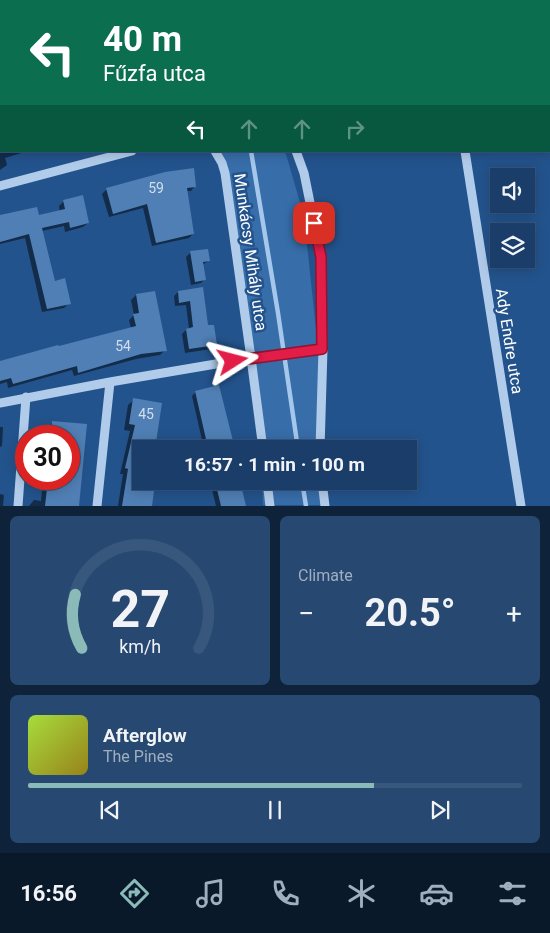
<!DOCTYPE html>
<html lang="en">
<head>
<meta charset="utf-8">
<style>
	body { margin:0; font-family:Roboto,sans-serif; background:#274971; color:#f1f3f6; height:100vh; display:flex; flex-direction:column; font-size:19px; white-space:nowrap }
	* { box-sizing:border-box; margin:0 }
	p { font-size:16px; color:#9faec0 }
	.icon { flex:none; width:28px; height:28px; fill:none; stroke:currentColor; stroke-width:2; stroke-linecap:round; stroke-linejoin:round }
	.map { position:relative; height:506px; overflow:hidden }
	.panel { display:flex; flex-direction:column; gap:10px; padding:10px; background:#0e223a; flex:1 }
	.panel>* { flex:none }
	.top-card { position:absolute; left:0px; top:0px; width:550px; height:152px; box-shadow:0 2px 12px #0003,0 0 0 1px #38577d; background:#0b6e4f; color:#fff; overflow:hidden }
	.controls { position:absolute; left:490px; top:168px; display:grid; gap:10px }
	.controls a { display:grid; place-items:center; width:45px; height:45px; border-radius:0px; background:#1a3e69; box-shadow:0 2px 12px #0003,0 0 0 1px #38577d; font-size:25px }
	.speed { position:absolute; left:15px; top:425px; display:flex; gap:10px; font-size:25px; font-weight:700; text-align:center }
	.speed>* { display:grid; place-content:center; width:65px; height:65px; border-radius:50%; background:#1a3e69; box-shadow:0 2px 12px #0003,0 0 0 1px #38577d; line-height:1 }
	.speed .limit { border:8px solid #d22; background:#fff; color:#111 }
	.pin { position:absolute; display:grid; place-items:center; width:42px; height:42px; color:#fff; margin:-21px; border-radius:10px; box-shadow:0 2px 8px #0006 }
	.me { position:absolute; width:55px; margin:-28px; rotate:81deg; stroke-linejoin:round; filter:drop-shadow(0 0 4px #0008) }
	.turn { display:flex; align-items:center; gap:18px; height:105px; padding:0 20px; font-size:22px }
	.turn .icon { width:65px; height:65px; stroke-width:2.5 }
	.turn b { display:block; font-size:35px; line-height:42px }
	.lanes { display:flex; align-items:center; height:48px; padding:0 20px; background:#0003; justify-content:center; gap:25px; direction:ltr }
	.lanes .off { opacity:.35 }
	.big { font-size:38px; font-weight:700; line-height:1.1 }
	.panel .widget { flex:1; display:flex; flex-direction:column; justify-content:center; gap:8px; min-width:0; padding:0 18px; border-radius:8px; background:#274971 }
	.panel .dial { align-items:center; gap:0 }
	.dial svg { height:130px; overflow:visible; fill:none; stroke:#38577d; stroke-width:7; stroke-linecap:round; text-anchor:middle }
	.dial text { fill:#f1f3f6; stroke:none }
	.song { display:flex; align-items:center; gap:15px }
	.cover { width:60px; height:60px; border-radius:8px; background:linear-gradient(135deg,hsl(80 70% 55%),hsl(50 70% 35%)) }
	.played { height:5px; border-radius:2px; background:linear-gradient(90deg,#8bbbb9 70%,#38577d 70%) }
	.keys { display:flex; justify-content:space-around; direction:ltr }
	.heat { display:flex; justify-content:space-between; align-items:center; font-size:28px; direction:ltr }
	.panel .tiles { flex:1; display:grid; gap:10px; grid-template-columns:1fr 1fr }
	.widget:last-child { grid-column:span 2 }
	.trip { position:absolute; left:132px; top:440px; width:285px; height:50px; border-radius:0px; background:#1a3e69; box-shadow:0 2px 12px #0003,0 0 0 1px #38577d; font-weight:700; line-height:50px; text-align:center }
	.tabs { display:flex; height:80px; justify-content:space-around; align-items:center; background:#0a192a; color:#9faec0 }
	.tabs .icon { width:35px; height:35px }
	.tabs .on { color:#8bbbb9 }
	.tabs b { font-size:22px; color:#f1f3f6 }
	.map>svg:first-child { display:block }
	.green { fill:#376da9 }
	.shadow { fill:#0007 }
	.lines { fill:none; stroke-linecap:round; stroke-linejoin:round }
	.stream { stroke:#a5c7ec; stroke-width:4.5 }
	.building { fill:#507fb5 }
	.minor { stroke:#b1cceb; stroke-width:9 }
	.route-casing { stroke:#92132f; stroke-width:12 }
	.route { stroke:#e11d48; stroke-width:9 }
	.labels { text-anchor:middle; stroke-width:5; stroke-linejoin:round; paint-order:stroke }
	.number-label { font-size:14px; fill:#d3dfec }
	.street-label { font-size:16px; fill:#fff; stroke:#23538c }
</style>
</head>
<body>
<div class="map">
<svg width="550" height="506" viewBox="0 0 550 506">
	<rect width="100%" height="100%" fill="#23538c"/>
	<path class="green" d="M215 151H285L304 216 318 348 320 449H260L226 194Z
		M262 481H320L321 505H263Z"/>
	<path class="shadow" d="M116 0H143V1H116Z
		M188 0H208L209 1H188Z
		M0 82H1V121L0 115Z
		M0 139H1V151H28L5 158 7 165 0 170Z
		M166 173 195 186 191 191H186L193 234 189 238 152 246 143 208 109 217 102 194 106 190Z
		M64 201 88 223 83 227 65 232 64 226 42 231 54 282 69 303 64 308 42 312 25 238 0 244V217H38L60 212 59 206Z
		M190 253 208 261 202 265 205 279 201 283 191 285 186 257Z
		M202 289 207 327 215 345 211 349 185 353 182 334 186 330 189 329 186 305 175 306 174 296 178 292Z
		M154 292 165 350 160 355 136 359 74 376 72 370 8 388 7 382 0 384V363L131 328 129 320 134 315 131 300 136 295Z
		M219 386 232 449H204L192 396 196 392Z
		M134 400 154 445H157L156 449H141V481H154L150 506H118L123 474H120L130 431 124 430 128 405Z
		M52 423 85 425 78 506H29L34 500 41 501 43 479H69V436H46L47 428Z
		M0 427H3L2 446 0 447Z
		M210 481H239L245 506H216Z
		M0 494 4 495 3 506H0Z"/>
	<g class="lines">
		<path class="stream" d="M228 0 229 1
			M251 151 278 313 298 449
			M302 481 306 506"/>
	</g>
	<path class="building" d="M194 168 196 187 187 188 194 234 156 243 147 204 113 214 106 188 165 172Z
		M83 195 89 223 70 228 69 222 42 228 55 281 65 278 71 304 47 309 29 234 0 242V215L37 207 39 215 65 209 63 200Z
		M208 249 210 261 203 262 206 280 195 282 190 251Z
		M203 287 208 325H214L217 345 189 349 186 329 193 327 190 301 179 303 178 291Z
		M155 291 167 351 141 354 78 373 77 366 13 384 11 378 0 381V361L58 345 59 346 136 326 133 314 139 313 136 294Z
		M219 385 233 441 208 448 195 391Z
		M133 398 162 403 155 449H141V488L154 491 152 506H122L128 469 125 468 135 425 129 424Z
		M52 421 87 424 79 506H45L48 479H69V436H51Z
		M215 481H240L246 506H221Z"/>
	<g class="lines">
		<path class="minor" d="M171 0 172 1
			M437 0V1
			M528 0V1
			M549 129 550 137
			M215 151 222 163 225 173 251 358 263 449
			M296 151 304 173 321 257 323 349 320 449
			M465 151 521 506
			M0 186 132 151
			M0 403 110 382 251 358 323 349
			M267 481 270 506
			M322 481 325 506
			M18 506 26 397
			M97 506 110 382"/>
	</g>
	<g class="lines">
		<defs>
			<path id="route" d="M233 361 322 349 321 257 314 223"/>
		</defs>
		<use href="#route" class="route-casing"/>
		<use href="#route" class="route"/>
	</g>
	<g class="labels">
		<g class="number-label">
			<text x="156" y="193">59</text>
			<text x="123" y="351">54</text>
			<text x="146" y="419">45</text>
		</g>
		<g class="street-label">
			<text transform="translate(251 252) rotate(82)" y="6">Munkácsy Mihály utca</text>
			<text transform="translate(510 341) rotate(81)" y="6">Ady Endre utca</text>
		</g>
	</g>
</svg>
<div class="controls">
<a><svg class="icon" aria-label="sound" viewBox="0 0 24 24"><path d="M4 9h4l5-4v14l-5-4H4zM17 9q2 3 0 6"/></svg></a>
<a><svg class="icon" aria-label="layers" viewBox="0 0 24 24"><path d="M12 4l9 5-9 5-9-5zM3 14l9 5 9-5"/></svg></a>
</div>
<div class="speed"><div class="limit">30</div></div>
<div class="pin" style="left:314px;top:223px;background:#d93025"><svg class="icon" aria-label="arrive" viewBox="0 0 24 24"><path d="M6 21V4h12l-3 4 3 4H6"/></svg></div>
<svg class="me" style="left:233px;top:361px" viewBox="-20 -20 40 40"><path d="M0-17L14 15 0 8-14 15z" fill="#e11d48" stroke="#fff" stroke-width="4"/></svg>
<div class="trip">16:57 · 1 min · 100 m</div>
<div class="top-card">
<div class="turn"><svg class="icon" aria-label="left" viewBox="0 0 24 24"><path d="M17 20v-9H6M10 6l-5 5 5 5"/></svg><div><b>40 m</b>Fűzfa utca</div></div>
<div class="lanes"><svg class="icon" aria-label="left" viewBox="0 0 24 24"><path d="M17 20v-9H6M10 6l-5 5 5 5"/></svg><svg class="icon off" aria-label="ahead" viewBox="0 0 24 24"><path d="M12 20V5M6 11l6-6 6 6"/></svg><svg class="icon off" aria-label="ahead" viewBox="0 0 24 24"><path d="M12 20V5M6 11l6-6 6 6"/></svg><svg class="icon off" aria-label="right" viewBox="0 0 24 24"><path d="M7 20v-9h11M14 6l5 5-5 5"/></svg></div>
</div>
</div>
<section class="panel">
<div class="tiles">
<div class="widget dial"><svg viewBox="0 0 100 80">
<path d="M14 69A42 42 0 1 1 86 69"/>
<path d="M14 69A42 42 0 0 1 10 36" stroke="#8bbbb9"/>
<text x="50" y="56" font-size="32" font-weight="700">27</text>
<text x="50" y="72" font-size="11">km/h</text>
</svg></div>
<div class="widget"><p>Climate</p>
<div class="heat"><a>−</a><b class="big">20.5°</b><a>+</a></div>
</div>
<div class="widget">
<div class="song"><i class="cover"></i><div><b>Afterglow</b><p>The Pines</p></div></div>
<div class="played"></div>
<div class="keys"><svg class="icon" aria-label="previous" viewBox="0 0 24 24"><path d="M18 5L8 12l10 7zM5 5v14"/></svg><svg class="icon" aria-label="pause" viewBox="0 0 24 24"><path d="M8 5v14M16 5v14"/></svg><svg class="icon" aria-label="next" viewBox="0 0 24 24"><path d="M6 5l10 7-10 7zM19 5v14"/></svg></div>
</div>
</div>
</section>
<nav class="tabs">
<b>16:56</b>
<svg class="icon on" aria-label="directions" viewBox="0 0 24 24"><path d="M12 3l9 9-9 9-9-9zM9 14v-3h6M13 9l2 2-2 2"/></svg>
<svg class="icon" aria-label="music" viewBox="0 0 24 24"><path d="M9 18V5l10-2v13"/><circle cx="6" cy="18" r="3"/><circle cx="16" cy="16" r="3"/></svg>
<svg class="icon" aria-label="phone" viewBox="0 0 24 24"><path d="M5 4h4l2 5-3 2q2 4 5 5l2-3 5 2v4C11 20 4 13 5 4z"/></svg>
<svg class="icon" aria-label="climate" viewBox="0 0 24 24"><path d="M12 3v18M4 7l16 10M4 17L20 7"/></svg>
<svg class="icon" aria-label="car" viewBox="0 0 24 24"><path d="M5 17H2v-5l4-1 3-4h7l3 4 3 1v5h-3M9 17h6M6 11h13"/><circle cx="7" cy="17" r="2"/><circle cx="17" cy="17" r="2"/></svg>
<svg class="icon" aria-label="filters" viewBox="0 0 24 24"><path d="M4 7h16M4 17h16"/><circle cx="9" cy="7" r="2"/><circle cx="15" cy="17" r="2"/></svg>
</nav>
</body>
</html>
